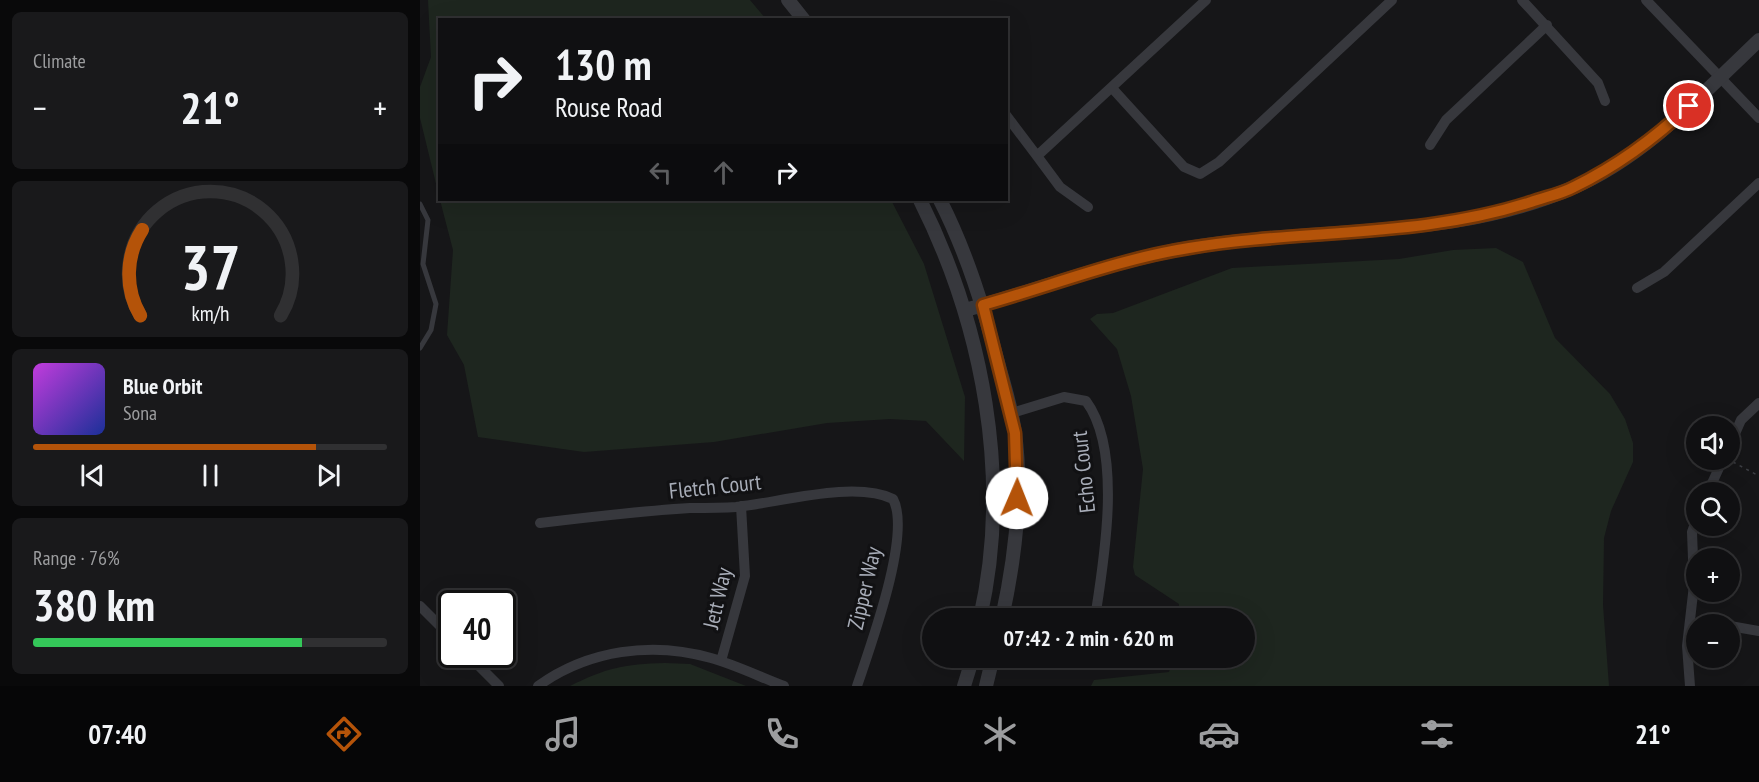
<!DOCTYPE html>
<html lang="en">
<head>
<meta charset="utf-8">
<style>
	body { margin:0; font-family:"PT Sans Narrow",sans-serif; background:#19191b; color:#f1f3f6; height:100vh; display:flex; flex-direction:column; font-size:22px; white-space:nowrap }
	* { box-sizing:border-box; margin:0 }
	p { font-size:20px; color:#9c9d9f }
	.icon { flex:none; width:33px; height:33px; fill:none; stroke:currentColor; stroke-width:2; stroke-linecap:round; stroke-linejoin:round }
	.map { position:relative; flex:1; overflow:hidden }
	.sheet { display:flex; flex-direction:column; gap:12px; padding:12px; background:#09090a; width:420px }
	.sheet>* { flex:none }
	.guide { position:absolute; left:18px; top:18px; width:570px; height:183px; border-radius:0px; box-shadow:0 6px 24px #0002,0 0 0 2px #303032; background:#101012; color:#f1f3f6; overflow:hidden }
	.tools { position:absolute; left:1266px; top:416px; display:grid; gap:12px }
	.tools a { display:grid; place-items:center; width:54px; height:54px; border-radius:50%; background:#101012; box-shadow:0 6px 24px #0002,0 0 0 2px #303032; font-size:30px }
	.speed { position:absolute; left:18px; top:590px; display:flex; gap:12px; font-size:30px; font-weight:700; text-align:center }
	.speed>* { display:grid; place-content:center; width:78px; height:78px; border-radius:50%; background:#101012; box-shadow:0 6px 24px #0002,0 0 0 2px #303032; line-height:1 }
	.speed .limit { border:3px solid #111; border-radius:9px; background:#fff; color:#111 }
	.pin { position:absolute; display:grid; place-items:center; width:51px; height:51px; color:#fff; margin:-26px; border:3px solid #fff; border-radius:50%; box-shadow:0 2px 6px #0007 }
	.me { position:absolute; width:66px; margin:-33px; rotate:1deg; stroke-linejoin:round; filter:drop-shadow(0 0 4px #0008) }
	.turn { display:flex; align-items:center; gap:21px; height:126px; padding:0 18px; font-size:27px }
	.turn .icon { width:78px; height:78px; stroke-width:2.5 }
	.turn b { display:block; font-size:42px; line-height:51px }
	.lanes { display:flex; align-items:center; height:57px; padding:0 18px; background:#0003; justify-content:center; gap:30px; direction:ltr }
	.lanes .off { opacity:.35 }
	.big { font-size:45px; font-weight:700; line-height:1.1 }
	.sheet .tile { flex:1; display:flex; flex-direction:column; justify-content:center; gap:9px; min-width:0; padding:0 21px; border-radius:9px; background:#19191b }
	.sheet .dial { align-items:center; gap:0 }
	.dial svg { height:156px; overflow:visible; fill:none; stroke:#303032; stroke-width:7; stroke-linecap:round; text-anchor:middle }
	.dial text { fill:#f1f3f6; stroke:none }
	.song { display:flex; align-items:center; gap:18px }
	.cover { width:72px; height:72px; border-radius:9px; background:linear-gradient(135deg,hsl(290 70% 55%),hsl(230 70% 35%)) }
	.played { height:6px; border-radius:3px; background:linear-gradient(90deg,#b45309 80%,#303032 80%) }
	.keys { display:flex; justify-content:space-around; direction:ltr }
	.heat { display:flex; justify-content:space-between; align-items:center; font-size:33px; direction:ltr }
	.charge { height:9px; border-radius:4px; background:linear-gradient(90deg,#34c759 76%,#303032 0) }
	.trip { position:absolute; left:502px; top:608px; width:333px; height:60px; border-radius:30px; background:#101012; box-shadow:0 6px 24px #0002,0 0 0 2px #303032; font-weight:700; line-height:60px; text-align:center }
	.dock { display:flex; height:96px; justify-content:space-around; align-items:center; background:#060607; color:#9c9d9f }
	.dock .icon { width:42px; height:42px }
	.dock .current { color:#b45309 }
	.dock b { font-size:27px; color:#f1f3f6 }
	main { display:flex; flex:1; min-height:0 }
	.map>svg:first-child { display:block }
	.green { fill:#1e261f }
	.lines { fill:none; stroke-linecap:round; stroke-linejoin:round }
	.path { stroke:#3d3f44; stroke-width:1.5; stroke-dasharray:3 4.5; stroke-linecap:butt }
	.service { stroke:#37383d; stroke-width:5 }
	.minor { stroke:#37383d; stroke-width:10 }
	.tertiary { stroke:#37383d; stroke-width:14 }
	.route-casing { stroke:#753606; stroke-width:15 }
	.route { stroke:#b45309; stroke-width:10 }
	.labels { text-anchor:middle; stroke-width:6; stroke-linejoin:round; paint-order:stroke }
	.street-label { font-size:22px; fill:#a8adb8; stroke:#111113 }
</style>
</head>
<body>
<main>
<section class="sheet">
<div class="tile"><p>Climate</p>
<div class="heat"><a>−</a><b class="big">21°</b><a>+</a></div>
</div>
<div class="tile dial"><svg viewBox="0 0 100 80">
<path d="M14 69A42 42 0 1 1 86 69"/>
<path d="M14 69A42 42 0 0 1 15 25" stroke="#b45309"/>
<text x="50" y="56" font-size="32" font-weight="700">37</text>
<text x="50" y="72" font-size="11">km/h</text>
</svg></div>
<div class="tile">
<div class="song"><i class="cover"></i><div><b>Blue Orbit</b><p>Sona</p></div></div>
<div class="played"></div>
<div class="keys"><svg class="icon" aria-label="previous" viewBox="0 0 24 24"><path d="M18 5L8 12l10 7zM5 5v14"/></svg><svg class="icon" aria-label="pause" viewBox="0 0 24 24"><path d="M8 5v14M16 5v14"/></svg><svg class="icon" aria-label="next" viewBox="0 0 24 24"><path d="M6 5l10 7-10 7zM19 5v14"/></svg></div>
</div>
<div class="tile"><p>Range · 76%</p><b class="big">380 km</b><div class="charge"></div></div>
</section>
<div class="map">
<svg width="1339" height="686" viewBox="0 0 1339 686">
	<rect width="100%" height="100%" fill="#161618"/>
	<path class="green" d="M8 0H330L346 19 20 20 19 196 0 118V87L11 57Z
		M20 200H471L504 264 545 397 544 461 506 421 470 419 407 423 294 442 164 452 58 437 44 365 27 335 33 250Z
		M1076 248 1103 262 1135 338 1190 394 1205 419 1213 443V462L1191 511 1184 538 1183 605 1189 686H671L674 680 749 672 753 657H825V618H758L759 604 715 575 713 567 723 469 711 396 697 349 670 319 677 314 693 313 812 268 979 259 1033 250Z
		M245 663 270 664 326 686H150C186 668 204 664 245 663Z"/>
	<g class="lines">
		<path class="path" d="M1313 462 1339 476"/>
		<path class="service" d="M0 204 8 220 3 264 16 304 11 330 0 348"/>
		<path class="minor" d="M1102 0 1178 83 1185 101
			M1226 0 1339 118
			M692 88 764 167 780 174 799 162 972 0
			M586 115 617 156 786 0
			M1010 145 1026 120 1127 25
			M617 156 640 187 668 207
			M1217 288 1244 272 1339 183
			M592 413 644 397 666 401C703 451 684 560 675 618
			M1310 445 1321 420 1339 403
			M1288 492 1303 459
			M120 523C170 517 220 511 270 508 285 508 301 508 316 507 358 503 434 480 473 499 492 534 450 647 437 686
			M0 606 32 638
			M1310 626 1339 631
			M47 654 79 686
			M301 661 325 576 321 506
			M118 686C168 650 232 641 291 658 316 665 340 677 364 686
			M1270 686 1267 646 1274 585 1272 532 1276 521"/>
		<path class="tertiary" d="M368 0 384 20
			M500 200C563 326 592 478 560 618
			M520 200C547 253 564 309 579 366 585 388 592 410 595 433 603 493 595 559 582 618
			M545 310C619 290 692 261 768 248 895 226 1031 241 1152 188 1225 157 1282 94 1339 40
			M544 686 553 657
			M566 686 573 657"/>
	</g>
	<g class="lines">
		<defs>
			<path id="route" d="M597 498 595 433 563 305C631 286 699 259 769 248 882 229 1001 238 1111 202 1125 197 1141 194 1154 187 1197 166 1234 139 1269 106"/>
		</defs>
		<use href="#route" class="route-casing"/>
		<use href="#route" class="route"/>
	</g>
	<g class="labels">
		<g class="street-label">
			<text transform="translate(663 472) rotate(-96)" y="8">Echo Court</text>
			<text transform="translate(295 486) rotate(-6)" y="8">Fletch Court</text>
			<text transform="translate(444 588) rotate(-77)" y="8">Zipper Way</text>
			<text transform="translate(297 598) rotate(-77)" y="8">Jett Way</text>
		</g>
	</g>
</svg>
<div class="tools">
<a><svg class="icon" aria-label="sound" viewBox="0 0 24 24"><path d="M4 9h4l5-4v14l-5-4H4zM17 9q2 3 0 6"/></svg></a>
<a><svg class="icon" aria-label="search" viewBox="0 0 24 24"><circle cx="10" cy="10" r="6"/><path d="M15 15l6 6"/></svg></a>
<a>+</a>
<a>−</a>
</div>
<div class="speed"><div class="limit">40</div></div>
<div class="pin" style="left:1269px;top:106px;background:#d93025"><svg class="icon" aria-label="arrive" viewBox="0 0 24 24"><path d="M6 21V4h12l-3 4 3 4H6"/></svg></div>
<svg class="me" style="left:597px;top:498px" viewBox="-20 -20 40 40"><circle r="19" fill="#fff"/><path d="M0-13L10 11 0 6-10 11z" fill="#b45309"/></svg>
<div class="trip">07:42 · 2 min · 620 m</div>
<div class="guide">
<div class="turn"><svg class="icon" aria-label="right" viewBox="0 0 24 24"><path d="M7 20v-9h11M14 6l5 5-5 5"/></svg><div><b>130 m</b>Rouse Road</div></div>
<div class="lanes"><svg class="icon off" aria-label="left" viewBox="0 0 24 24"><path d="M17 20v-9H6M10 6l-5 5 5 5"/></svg><svg class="icon off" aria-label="ahead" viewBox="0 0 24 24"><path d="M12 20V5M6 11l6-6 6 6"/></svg><svg class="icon" aria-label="right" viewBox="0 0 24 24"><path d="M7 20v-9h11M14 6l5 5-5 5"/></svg></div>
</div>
</div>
</main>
<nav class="dock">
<b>07:40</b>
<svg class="icon current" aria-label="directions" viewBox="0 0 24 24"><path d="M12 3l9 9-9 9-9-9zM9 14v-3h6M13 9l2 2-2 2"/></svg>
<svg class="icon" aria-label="music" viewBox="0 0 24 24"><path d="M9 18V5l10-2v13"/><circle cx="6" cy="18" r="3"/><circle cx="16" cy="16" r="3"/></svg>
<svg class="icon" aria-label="phone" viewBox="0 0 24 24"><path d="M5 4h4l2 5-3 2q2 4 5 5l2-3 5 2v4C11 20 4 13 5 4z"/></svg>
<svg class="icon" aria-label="climate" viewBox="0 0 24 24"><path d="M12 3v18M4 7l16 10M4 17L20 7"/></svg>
<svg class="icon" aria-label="car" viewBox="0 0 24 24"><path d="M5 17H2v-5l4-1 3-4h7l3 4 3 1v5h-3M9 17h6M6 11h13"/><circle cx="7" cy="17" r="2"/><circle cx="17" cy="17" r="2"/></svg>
<svg class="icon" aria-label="filters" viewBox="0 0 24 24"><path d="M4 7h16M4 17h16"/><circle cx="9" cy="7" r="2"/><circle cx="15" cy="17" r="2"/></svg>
<b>21°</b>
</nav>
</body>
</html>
